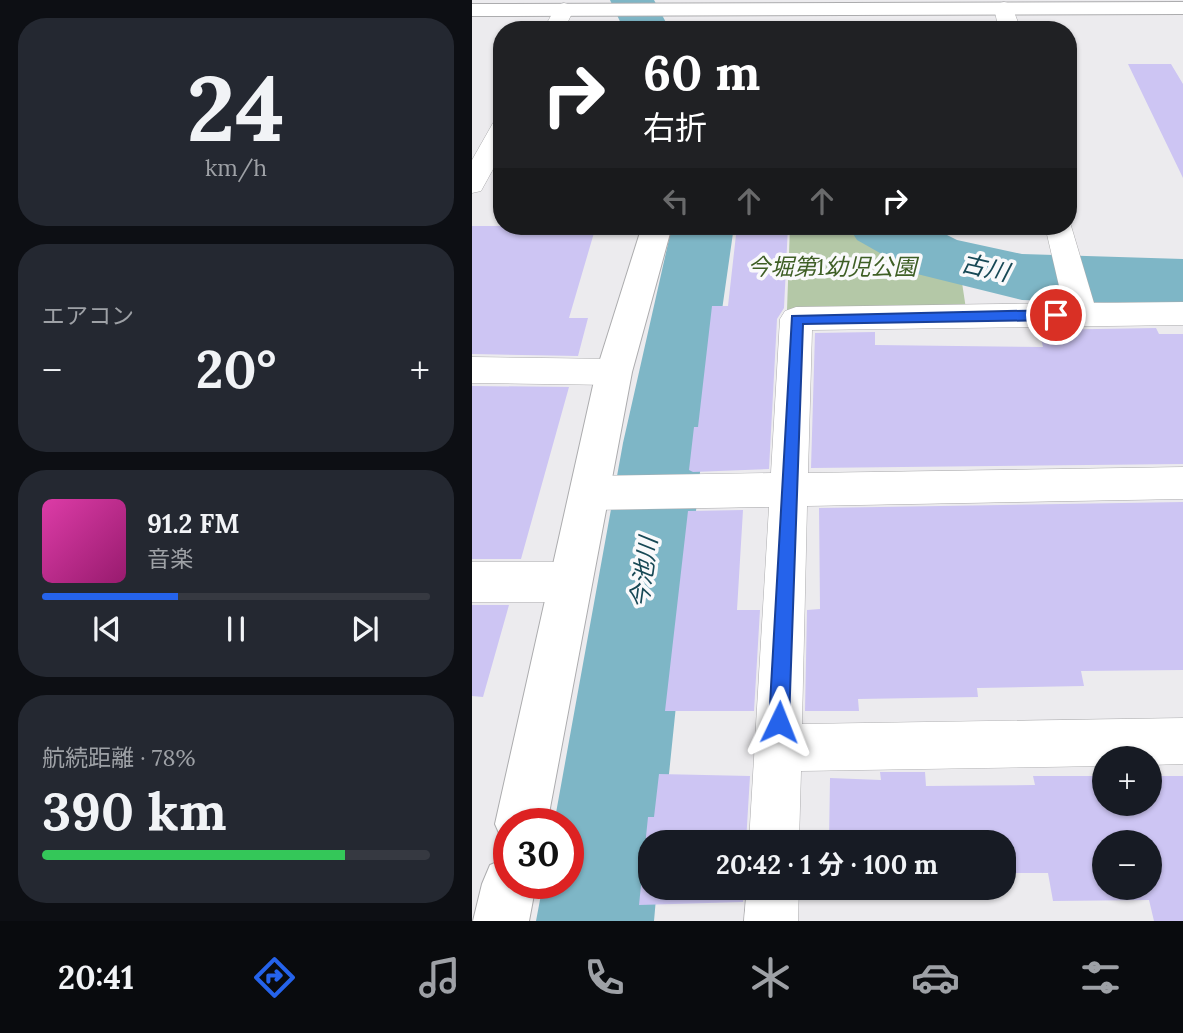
<!DOCTYPE html>
<html lang="ja">
<head>
<meta charset="utf-8">
<style>
	body { margin:0; font-family:Lora,"Noto Sans JP",serif; background:#242831; color:#f1f3f6; height:100vh; display:flex; flex-direction:column; font-size:26px; white-space:nowrap }
	* { box-sizing:border-box; margin:0 }
	p { font-size:23px; color:#9ea1a6 }
	.icon { flex:none; width:38px; height:38px; fill:none; stroke:currentColor; stroke-width:2; stroke-linecap:round; stroke-linejoin:round }
	.map { position:relative; flex:1; overflow:hidden }
	.details { display:flex; flex-direction:column; gap:18px; padding:18px; background:#0d0f14; width:472px }
	.details>* { flex:none }
	.guide { position:absolute; left:21px; top:21px; width:584px; height:214px; border-radius:28px; box-shadow:0 2px 5px #0004; background:#202124; color:#fff; overflow:hidden }
	.tools { position:absolute; left:620px; top:746px; display:grid; gap:14px }
	.tools a { display:grid; place-items:center; width:70px; height:70px; border-radius:50%; background:#171b24; box-shadow:0 2px 5px #0004; font-size:35px }
	.speed { position:absolute; left:21px; top:808px; display:flex; gap:14px; font-size:35px; font-weight:700; text-align:center }
	.speed>* { display:grid; place-content:center; width:91px; height:91px; border-radius:50%; background:#171b24; box-shadow:0 2px 5px #0004; line-height:1 }
	.speed .limit { border:10px solid #d22; background:#fff; color:#111 }
	.pin { position:absolute; display:grid; place-items:center; width:60px; height:60px; color:#fff; margin:-30px; border:4px solid #fff; border-radius:50%; box-shadow:0 2px 7px #0007 }
	.me { position:absolute; width:77px; margin:-38px; rotate:2deg; stroke-linejoin:round; filter:drop-shadow(0 0 5px #0008) }
	.turn { display:flex; align-items:center; gap:24px; height:147px; padding:0 35px; font-size:32px }
	.turn .icon { width:91px; height:91px; stroke-width:2.5 }
	.turn b { display:block; font-size:49px; line-height:60px }
	.lanes { display:flex; align-items:center; height:66px; padding:0 35px; background:#0003; justify-content:center; gap:35px; direction:ltr }
	.lanes .off { opacity:.35 }
	.big { font-size:52px; font-weight:700; line-height:1.1 }
	.details .card { flex:1; display:flex; flex-direction:column; justify-content:center; gap:10px; min-width:0; padding:0 24px; border-radius:28px; background:#242831 }
	.details .dial { align-items:center; gap:0 }
	.dial b { font-size:91px; line-height:1 }
	.song { display:flex; align-items:center; gap:21px }
	.cover { width:84px; height:84px; border-radius:10px; background:linear-gradient(135deg,hsl(320 70% 55%),hsl(320 70% 35%)) }
	.played { height:7px; border-radius:4px; background:linear-gradient(90deg,#2563eb 35%,#363941 35%) }
	.keys { display:flex; justify-content:space-around; direction:ltr }
	.heat { display:flex; justify-content:space-between; align-items:center; font-size:38px; direction:ltr }
	.charge { height:10px; border-radius:5px; background:linear-gradient(90deg,#34c759 78%,#363941 0) }
	.trip { position:absolute; left:166px; top:830px; width:378px; height:70px; border-radius:28px; background:#171b24; box-shadow:0 2px 5px #0004; font-weight:700; line-height:70px; text-align:center }
	.tabs { display:flex; height:112px; justify-content:space-around; align-items:center; background:#090b0e; color:#9ea1a6 }
	.tabs .icon { width:49px; height:49px }
	.tabs .active { color:#2563eb }
	.tabs b { font-size:32px; color:#f1f3f6 }
	main { display:flex; flex:1; min-height:0 }
	.map>svg:first-child { display:block }
	.green { fill:#b4c8a7 }
	.lines { fill:none; stroke-linecap:round; stroke-linejoin:round }
	.river { fill:#7eb6c6; fill-rule:evenodd }
	.building { fill:#cdc5f3; fill-rule:evenodd }
	.street-casing { stroke:#acacae; stroke-width:1 }
	.secondary-casing { stroke:#acacae; stroke-width:2 }
	.street { fill:#fff; fill-rule:evenodd }
	.secondary { fill:#fff; fill-rule:evenodd }
	.route { fill:#2563eb; stroke:#184099; stroke-width:2 }
	.labels { text-anchor:middle; stroke-width:7; stroke-linejoin:round; paint-order:stroke }
	.park-label { font-size:23px; font-style:italic; fill:#3e5e25; stroke:#f9f9fb }
	.water-label { font-size:24px; font-style:italic; fill:#174855; stroke:#f9f9fb }
</style>
</head>
<body>
<main>
<section class="details">
<div class="card dial"><b>24</b><p>km/h</p></div>
<div class="card"><p>エアコン</p>
<div class="heat"><a>−</a><b class="big">20°</b><a>+</a></div>
</div>
<div class="card">
<div class="song"><i class="cover"></i><div><b>91.2 FM</b><p>音楽</p></div></div>
<div class="played"></div>
<div class="keys"><svg class="icon" aria-label="previous" viewBox="0 0 24 24"><path d="M18 5L8 12l10 7zM5 5v14"/></svg><svg class="icon" aria-label="pause" viewBox="0 0 24 24"><path d="M8 5v14M16 5v14"/></svg><svg class="icon" aria-label="next" viewBox="0 0 24 24"><path d="M6 5l10 7-10 7zM19 5v14"/></svg></div>
</div>
<div class="card"><p>航続距離 · 78%</p><b class="big">390 km</b><div class="charge"></div></div>
</section>
<div class="map">
<svg width="711" height="921" viewBox="0 0 711 921">
	<rect width="100%" height="100%" fill="#ecebee"/>
	<path class="green" d="M318 226H389L438 255 489 276 494 309 315 310Z"/>
	<g class="lines">
		<path class="river" d="M138 0H182L198 30H152Z
			M200 226H262L231 443 190 842H178V887H185L182 921H64L71 884H96V824H82L151 443Z
			M376 226H457L485 240 550 254 711 259V305L550 300 445 274 385 240Z"/>
	</g>
	<path class="building" d="M656 64H699L711 84V178Z
		M0 226H124L97 318H116L106 356 0 354Z
		M265 226H316L312 308 305 319 297 469 221 472 217 470 222 427H226L240 306H256Z
		M684 328 687 334H711V464L339 468 343 333 403 332V345L571 347 567 330Z
		M0 386 97 387 49 559H0Z
		M711 502V670L609 671 612 686 505 688 506 697 386 699 387 711H333L335 610 348 609 347 508Z
		M271 510 265 610H288L282 711H193L216 511Z
		M0 605H37L11 697 0 696Z
		M408 772H453L454 786 563 785 561 776H632V803H677V776H711V921H682L677 900 581 901 576 873H532V842H357L358 778 409 780ZM632 842H677V887H632Z
		M187 774 278 776 274 842H178V887H272L271 902 167 905 176 817H182Z"/>
	<g class="lines">
		<defs>
			<path id="street" d="M532 2 539 4 549 30H527L522 8 525 4Z
				M92 3 99 5 102 9 92 30H71L85 5Z
				M30 121V153L9 191 0 193V160L21 123Z
				M597 219 622 303 711 302V325L340 330 336 473 711 467V499L335 506 330 724 711 718V764L677 765V758H632V766L329 771 327 842H277L297 507 118 510 105 505 99 493 105 481 118 476 299 473 308 319 313 311 324 307 591 303 573 226H597Z
				M0 357 142 359 154 363 159 372 154 381 142 385 0 383Z
				M0 562H99L114 568 120 582 114 596 99 602H0Z
				M275 887H327L326 921H272Z"/>
			<path id="secondary" d="M711 2V14L0 16V4Z
				M170 226H200L160 372 75 824H37V845L31 842 23 824 124 372Z
				M37 857V884H64L57 921H1L10 884 18 865Z"/>
		</defs>
		<use href="#street" class="street-casing"/>
		<use href="#secondary" class="secondary-casing"/>
		<use href="#street" class="street"/>
		<use href="#secondary" class="secondary"/>
	</g>
	<path class="route" d="M584 310 591 315 584 320 331 324 317 722 314 729 307 732 300 729 297 722 320 316Z"/>
	<g class="labels">
		<g class="park-label">
			<text x="360" y="275">今堀第1幼児公園</text>
		</g>
		<g class="water-label">
			<text transform="translate(513 268) rotate(13)" y="8">古川</text>
			<text transform="translate(172 573) rotate(-82)" y="8">今池川</text>
		</g>
	</g>
</svg>
<div class="tools">
<a>+</a>
<a>−</a>
</div>
<div class="speed"><div class="limit">30</div></div>
<div class="pin" style="left:584px;top:315px;background:#d93025"><svg class="icon" aria-label="arrive" viewBox="0 0 24 24"><path d="M6 21V4h12l-3 4 3 4H6"/></svg></div>
<svg class="me" style="left:307px;top:722px" viewBox="-20 -20 40 40"><path d="M0-17L14 15 0 8-14 15z" fill="#2563eb" stroke="#fff" stroke-width="4"/></svg>
<div class="trip">20:42 · 1 分 · 100 m</div>
<div class="guide">
<div class="turn"><svg class="icon" aria-label="right" viewBox="0 0 24 24"><path d="M7 20v-9h11M14 6l5 5-5 5"/></svg><div><b>60 m</b>右折</div></div>
<div class="lanes"><svg class="icon off" aria-label="left" viewBox="0 0 24 24"><path d="M17 20v-9H6M10 6l-5 5 5 5"/></svg><svg class="icon off" aria-label="ahead" viewBox="0 0 24 24"><path d="M12 20V5M6 11l6-6 6 6"/></svg><svg class="icon off" aria-label="ahead" viewBox="0 0 24 24"><path d="M12 20V5M6 11l6-6 6 6"/></svg><svg class="icon" aria-label="right" viewBox="0 0 24 24"><path d="M7 20v-9h11M14 6l5 5-5 5"/></svg></div>
</div>
</div>
</main>
<nav class="tabs">
<b>20:41</b>
<svg class="icon active" aria-label="directions" viewBox="0 0 24 24"><path d="M12 3l9 9-9 9-9-9zM9 14v-3h6M13 9l2 2-2 2"/></svg>
<svg class="icon" aria-label="music" viewBox="0 0 24 24"><path d="M9 18V5l10-2v13"/><circle cx="6" cy="18" r="3"/><circle cx="16" cy="16" r="3"/></svg>
<svg class="icon" aria-label="phone" viewBox="0 0 24 24"><path d="M5 4h4l2 5-3 2q2 4 5 5l2-3 5 2v4C11 20 4 13 5 4z"/></svg>
<svg class="icon" aria-label="climate" viewBox="0 0 24 24"><path d="M12 3v18M4 7l16 10M4 17L20 7"/></svg>
<svg class="icon" aria-label="car" viewBox="0 0 24 24"><path d="M5 17H2v-5l4-1 3-4h7l3 4 3 1v5h-3M9 17h6M6 11h13"/><circle cx="7" cy="17" r="2"/><circle cx="17" cy="17" r="2"/></svg>
<svg class="icon" aria-label="filters" viewBox="0 0 24 24"><path d="M4 7h16M4 17h16"/><circle cx="9" cy="7" r="2"/><circle cx="15" cy="17" r="2"/></svg>
</nav>
</body>
</html>
